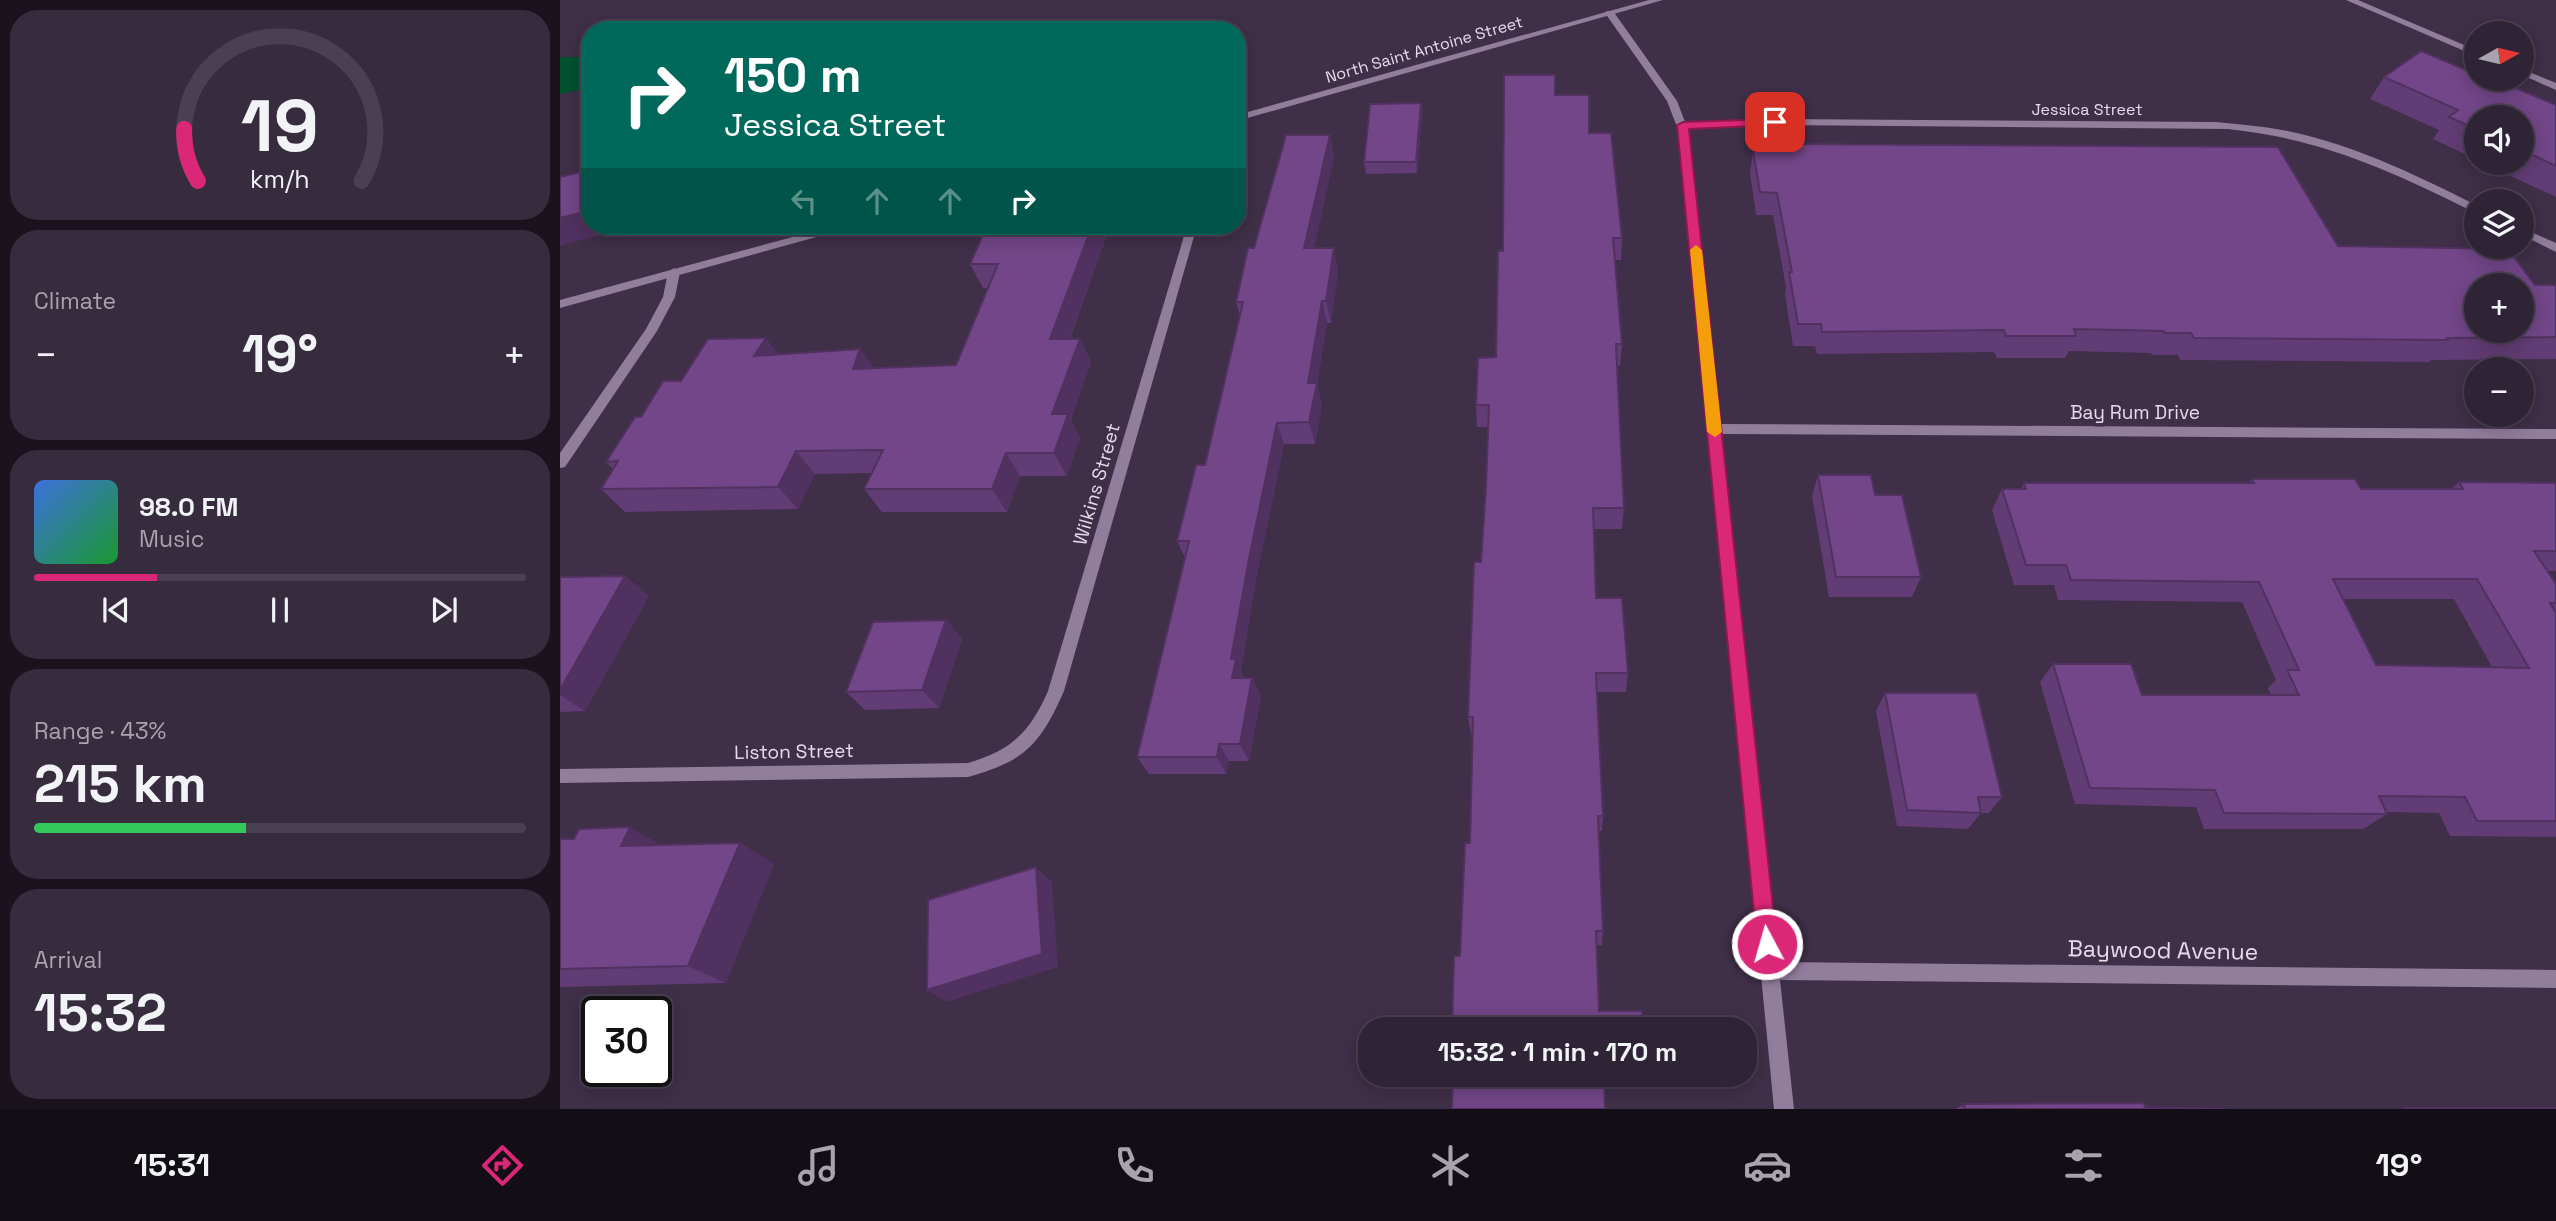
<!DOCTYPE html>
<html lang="en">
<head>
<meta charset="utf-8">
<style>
	body { margin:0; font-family:"Space Grotesk",sans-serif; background:#372b3e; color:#f1f3f6; height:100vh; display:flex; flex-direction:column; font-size:26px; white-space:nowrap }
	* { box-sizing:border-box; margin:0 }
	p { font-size:23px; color:#a7a4ad }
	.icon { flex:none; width:38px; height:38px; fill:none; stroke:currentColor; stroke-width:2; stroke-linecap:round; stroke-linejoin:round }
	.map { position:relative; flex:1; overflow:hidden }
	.details { display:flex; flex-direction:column; gap:10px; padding:10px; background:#1a131e; width:560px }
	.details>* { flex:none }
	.hud { position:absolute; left:21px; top:21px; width:665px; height:214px; border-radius:28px; box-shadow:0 4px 18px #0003,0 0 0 2px #4a4051; background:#00695c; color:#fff; overflow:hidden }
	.needle { width:46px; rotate:82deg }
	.controls { position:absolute; left:1904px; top:21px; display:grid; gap:14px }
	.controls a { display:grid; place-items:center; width:70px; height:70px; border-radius:50%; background:#2f2336; box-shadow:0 4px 18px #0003,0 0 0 2px #4a4051; font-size:35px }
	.speed { position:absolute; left:21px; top:996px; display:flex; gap:14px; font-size:35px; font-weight:700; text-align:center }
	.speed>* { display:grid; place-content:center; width:91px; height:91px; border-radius:50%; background:#2f2336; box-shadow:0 4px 18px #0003,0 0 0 2px #4a4051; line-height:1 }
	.speed .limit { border:4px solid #111; border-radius:10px; background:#fff; color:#111 }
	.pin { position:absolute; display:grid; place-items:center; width:60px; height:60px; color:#fff; margin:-30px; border-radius:14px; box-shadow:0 4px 10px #0006 }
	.me { position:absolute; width:77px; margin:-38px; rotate:354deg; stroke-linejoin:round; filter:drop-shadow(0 0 5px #0008) }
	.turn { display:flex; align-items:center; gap:24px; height:147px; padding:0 28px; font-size:32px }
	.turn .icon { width:91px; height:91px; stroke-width:2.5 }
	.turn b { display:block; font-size:49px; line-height:60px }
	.lanes { display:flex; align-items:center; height:66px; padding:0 28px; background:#0003; justify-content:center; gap:35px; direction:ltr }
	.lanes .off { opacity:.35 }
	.big { font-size:52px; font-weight:600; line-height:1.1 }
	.details .widget { flex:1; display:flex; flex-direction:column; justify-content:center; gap:10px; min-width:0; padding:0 24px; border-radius:28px; background:#372b3e }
	.details .dial { align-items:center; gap:0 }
	.dial svg { height:182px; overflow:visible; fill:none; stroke:#4a4051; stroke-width:7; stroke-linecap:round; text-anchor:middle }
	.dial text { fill:#f1f3f6; stroke:none }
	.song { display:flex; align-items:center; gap:21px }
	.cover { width:84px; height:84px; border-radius:10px; background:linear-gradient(135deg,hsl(220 70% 55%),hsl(130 70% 35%)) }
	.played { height:7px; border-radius:4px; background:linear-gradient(90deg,#db2777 25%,#4a4051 25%) }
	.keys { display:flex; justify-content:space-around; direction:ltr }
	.heat { display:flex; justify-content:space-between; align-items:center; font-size:38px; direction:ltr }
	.charge { height:10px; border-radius:5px; background:linear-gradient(90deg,#34c759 43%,#4a4051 0) }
	.trip { position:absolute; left:798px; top:1017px; width:399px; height:70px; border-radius:28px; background:#2f2336; box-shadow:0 4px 18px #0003,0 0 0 2px #4a4051; font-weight:600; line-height:70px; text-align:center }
	.dock { display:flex; height:112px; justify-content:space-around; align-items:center; background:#130e16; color:#a7a4ad }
	.dock .icon { width:49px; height:49px }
	.dock .selected { color:#db2777 }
	.dock b { font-size:32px; color:#f1f3f6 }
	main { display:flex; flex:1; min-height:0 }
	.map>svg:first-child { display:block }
	.green { fill:#00502f }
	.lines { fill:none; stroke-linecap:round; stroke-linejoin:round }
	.minor { fill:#917d9c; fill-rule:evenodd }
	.tertiary { fill:#917d9c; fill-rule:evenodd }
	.wall { fill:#623c75; fill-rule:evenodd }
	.shaded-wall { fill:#50315f }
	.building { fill:#724688; stroke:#50315f; stroke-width:2; fill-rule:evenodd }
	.route { fill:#db2777; stroke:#8e194d; stroke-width:2 }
	.slow { fill:#f59e0b }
	.labels { text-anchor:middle; stroke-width:7; stroke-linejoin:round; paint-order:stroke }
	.far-street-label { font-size:16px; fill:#e5dbea; stroke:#3f2f48 }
	.street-label { font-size:19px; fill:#e5dbea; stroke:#3f2f48 }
	.near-street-label { font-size:23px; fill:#e5dbea; stroke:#3f2f48 }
</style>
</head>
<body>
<main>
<section class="details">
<div class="widget dial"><svg viewBox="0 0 100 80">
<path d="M14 69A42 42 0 1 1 86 69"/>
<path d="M14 69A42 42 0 0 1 8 46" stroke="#db2777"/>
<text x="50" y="56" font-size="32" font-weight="700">19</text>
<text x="50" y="72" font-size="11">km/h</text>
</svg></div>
<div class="widget"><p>Climate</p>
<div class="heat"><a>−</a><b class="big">19°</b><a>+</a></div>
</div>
<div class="widget">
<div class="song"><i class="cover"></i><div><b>98.0 FM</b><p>Music</p></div></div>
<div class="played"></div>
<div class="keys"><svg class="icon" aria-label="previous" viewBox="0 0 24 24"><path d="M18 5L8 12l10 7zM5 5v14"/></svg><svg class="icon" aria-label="pause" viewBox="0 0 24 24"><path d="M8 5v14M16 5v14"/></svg><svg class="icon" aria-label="next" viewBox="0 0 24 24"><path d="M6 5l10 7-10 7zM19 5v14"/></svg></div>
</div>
<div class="widget"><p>Range · 43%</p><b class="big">215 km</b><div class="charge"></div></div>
<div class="widget"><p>Arrival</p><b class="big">15:32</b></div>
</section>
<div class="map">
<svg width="1996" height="1109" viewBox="0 0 1996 1109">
	<rect width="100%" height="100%" fill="#3f2f48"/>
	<path class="green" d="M0 57H30V88L0 94Z"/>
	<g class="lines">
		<path class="minor" d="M1047 11H1053L1117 101 1125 122 1215 119 1656 122C1685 125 1713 127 1741 134 1803 149 1860 177 1916 205V212L1912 211C1829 170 1762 139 1668 129L1215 125 1127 128 1160 424 1996 429V439L1161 434 1218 962 1996 970V988L1220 980 1234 1109H1214L1119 132 1107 101 1045 13Z
			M627 226H637L504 691C480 745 465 761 408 777L0 783V769L408 763C452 750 470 732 488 691Z
			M1962 228 1996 243V252L1962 235Z
			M114 268 120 272 115 297 97 331 5 467 0 468V453L86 329 103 297 108 272Z"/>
		<path class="tertiary" d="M1089 0H1103L677 121V115Z
			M1786 0H1798L1916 50V56Z
			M1962 69 1996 83V90L1962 75Z
			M273 226H290L289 228 0 308V300Z"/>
	</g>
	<path class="wall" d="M1916 74 1996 105V197L1923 163H1962V117H1916V159L1873 139 1879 130 1810 99 1824 77Z
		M995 95 1029 133 1062 238 1061 260H1055L1062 344 1060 366H1057L1064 508 1062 529H1034L1036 598 1068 673 1066 692H1037L1043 816 1042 831H1039L1043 931 1042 945H1037L1039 1011 1083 1029 900 956 910 843 913 735H911L908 717 926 486 928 427H917L916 405 936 357 943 251Z
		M861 103 862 115 857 173 806 174 804 162Z
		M770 135 774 157 754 248 778 270 771 323H767L757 384 762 405 755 444H724L696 579 681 671 684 678H692L701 696 689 761H669L666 774H589L577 757 625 558 617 541 645 465 680 315 676 302Z
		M1214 144 1778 246 1975 285H1996V359L1871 360 1869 362 1620 360 1618 355H1592L1591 353 1509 351 1505 358H1437L1434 352 1257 354 1255 346H1233L1225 294 1226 287 1213 215H1196L1190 173 1193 151H1212Z
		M427 226H550L510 339H520L531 362 511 420 520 438 507 476H460L447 512H322L304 489 312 473 255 474 238 509 65 512 41 489 53 469 46 462 81 417 121 381 218 355 300 349 314 368 396 365 428 288H423L410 264Z
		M1258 475 1315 495 1361 577 1352 597H1269L1252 496Z
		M1692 479 1801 489H1891L1899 482 1996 483V571H1987L1996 584V837L1890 836 1879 813 1827 812V814L1803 829H1644L1636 807 1515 804 1480 682 1493 664 1582 695H1711L1708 688 1716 680 1682 602 1498 600 1494 585H1454L1432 510 1442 489H1461L1464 483H1688ZM1783 599H1894L1932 667 1816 665Z
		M65 576 89 596 25 711 0 712V577Z
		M386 620 402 639 379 708 305 710 286 692Z
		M1325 693 1442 797 1429 813H1421L1408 829 1337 826 1316 711Z
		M0 839 102 845 180 843 214 864 166 983 0 987Z
		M1404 1104 1585 1107 1665 1109H1396Z"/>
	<path class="shaded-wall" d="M861 103 862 115 857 173 856 162Z
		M770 135 774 157 749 270 744 248Z
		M24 171 30 178V226H43V234L0 246V218Z
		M532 226H550L501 362 490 339Z
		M774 248 778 270 771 323 766 301Z
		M762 301 767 323 757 384 762 405 755 444 749 422 748 383Z
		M206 338 224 362 194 356Z
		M520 339 531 362 511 420 520 438 507 476 494 453 492 414Z
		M300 349 317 372 293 369Z
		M717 423 724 444 696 579 681 671 685 678H672L671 659 689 559Z
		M236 451 255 474 238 509 218 487Z
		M446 453 460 476 447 512 432 489Z
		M65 576 89 596 25 711 0 695V690Z
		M386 620 402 639 379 708 362 690Z
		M692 678 701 696 689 761 680 744Z
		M659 744 669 761 666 774 657 757Z
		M70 827 108 849 61 846Z
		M180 843 214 864 166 983 128 966Z
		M476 867 492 882 498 967 387 1002 367 990Z"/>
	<path class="building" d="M1861 51 1916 74V79H1927L1934 82 1937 80 1996 105V166L1962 150V117H1916V129L1889 117 1898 110 1824 77Z
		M944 75H995V95H1029V133H1051L1062 238H1053L1062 344H1056L1064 508H1033L1036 598H1062L1068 673H1036L1043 816H1038L1043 931H1036L1039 1011H1082L1083 1029H892L894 956H900L905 843H910L913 717H908L914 562H921L926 486 929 405H916L918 358 936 357 938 251H943Z
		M861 103 856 162H804L810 104Z
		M726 135H770L744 248H774L766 301H762L748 383H757L749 422 717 423 689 559 671 659H676L672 678H692L680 744H659L657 757H577L629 541H617L636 465H645L683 302H676L688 248H694Z
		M1214 144 1718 147 1778 246 1948 249 1975 285H1996V337L1887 338 1888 340 1634 338 1631 333H1605L1604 331 1514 329 1516 336H1446L1444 330 1262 332 1261 324H1238L1229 272H1232L1217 193 1200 192 1193 151H1215ZM1916 285H1962V331H1916Z
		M24 171V212L0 218V177Z
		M427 226H532L490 339H520L492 414H508L494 453H446L432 489H304L323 450 236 451 218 487 41 489 58 461 46 462 75 417H81L103 381H121L148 339 206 338 194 356 300 349 293 369 396 365 438 264H410Z
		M1258 475H1311L1315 495H1342L1361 577H1276Z
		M1692 479H1795L1801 489H1903L1899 482 1996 483V551H1974L1996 584V603H1990L1996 613V821H1917L1905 797 1819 796 1827 814 1664 813 1655 790 1530 788 1493 664H1571L1582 695H1739L1727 670H1739L1699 582 1511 580 1506 565H1466L1442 489H1466L1464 483H1694ZM1773 579H1917L1969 668 1816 665Z
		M65 576 0 690V577Z
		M386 620 362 690 286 692 313 622Z
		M1325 693H1417L1442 797H1418L1421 813 1347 810Z
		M70 827 61 846 180 843 128 966 0 969V839H14L19 829Z
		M476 867 482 954 367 990 368 900Z
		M893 1074H1044L1045 1109H892Z
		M1584 1103 1585 1107 1665 1109H1405L1404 1104Z
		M1843 1108H1996V1109Z"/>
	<path class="route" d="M1215 119 1219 120V125L1129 129 1217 944 1214 951 1207 954 1200 951 1197 944 1117 125 1123 122Z"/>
	<path class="slow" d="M1136 245 1142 250 1162 432 1155 437 1147 432 1130 250Z"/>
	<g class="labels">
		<g class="far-street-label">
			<text transform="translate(864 49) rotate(-16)" y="6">North Saint Antoine Street</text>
			<text x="1527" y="115">Jessica Street</text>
		</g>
		<g class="street-label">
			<text x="1575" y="419">Bay Rum Drive</text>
			<text transform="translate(536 484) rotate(-74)" y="7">Wilkins Street</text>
			<text transform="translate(234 751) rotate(-1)" y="7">Liston Street</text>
		</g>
		<g class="near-street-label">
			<text transform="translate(1603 950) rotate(1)" y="8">Baywood Avenue</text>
		</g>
	</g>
</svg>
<div class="controls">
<a><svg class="needle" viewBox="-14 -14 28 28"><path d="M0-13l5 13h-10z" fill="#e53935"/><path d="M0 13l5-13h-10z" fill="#a7a4ad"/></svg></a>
<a><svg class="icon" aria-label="sound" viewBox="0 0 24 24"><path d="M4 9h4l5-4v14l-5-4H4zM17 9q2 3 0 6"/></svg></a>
<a><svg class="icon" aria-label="layers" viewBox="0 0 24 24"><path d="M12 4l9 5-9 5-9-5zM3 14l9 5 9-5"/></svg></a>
<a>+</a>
<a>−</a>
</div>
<div class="speed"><div class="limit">30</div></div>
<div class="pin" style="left:1215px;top:122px;background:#d93025"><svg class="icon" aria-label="arrive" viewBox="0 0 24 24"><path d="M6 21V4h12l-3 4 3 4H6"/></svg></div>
<svg class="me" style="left:1207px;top:944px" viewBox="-20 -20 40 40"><circle r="17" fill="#db2777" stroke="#fff" stroke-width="3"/><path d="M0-11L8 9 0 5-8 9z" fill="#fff"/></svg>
<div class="trip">15:32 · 1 min · 170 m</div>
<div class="hud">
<div class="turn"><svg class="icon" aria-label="right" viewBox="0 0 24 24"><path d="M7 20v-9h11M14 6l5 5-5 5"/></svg><div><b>150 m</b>Jessica Street</div></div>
<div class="lanes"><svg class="icon off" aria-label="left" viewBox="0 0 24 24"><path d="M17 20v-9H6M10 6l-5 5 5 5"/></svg><svg class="icon off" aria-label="ahead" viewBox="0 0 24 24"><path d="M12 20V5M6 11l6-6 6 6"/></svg><svg class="icon off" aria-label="ahead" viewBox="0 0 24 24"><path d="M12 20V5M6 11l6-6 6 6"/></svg><svg class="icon" aria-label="right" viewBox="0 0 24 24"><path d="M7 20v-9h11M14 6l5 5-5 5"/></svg></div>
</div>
</div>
</main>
<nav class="dock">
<b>15:31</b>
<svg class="icon selected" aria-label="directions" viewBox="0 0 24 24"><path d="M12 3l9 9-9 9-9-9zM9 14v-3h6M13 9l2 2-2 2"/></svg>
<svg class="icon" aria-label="music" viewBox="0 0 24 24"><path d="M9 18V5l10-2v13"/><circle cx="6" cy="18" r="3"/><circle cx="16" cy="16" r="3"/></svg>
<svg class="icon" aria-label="phone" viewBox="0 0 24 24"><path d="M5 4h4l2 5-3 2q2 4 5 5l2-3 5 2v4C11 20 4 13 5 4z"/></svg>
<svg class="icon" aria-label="climate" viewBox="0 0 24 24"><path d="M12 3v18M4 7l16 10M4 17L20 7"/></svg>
<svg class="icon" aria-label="car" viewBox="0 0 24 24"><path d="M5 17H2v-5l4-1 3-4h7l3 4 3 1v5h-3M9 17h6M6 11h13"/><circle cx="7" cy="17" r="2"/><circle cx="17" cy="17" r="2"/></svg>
<svg class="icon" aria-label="filters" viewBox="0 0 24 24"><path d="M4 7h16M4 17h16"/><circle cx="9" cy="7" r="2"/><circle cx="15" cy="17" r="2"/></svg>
<b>19°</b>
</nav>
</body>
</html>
